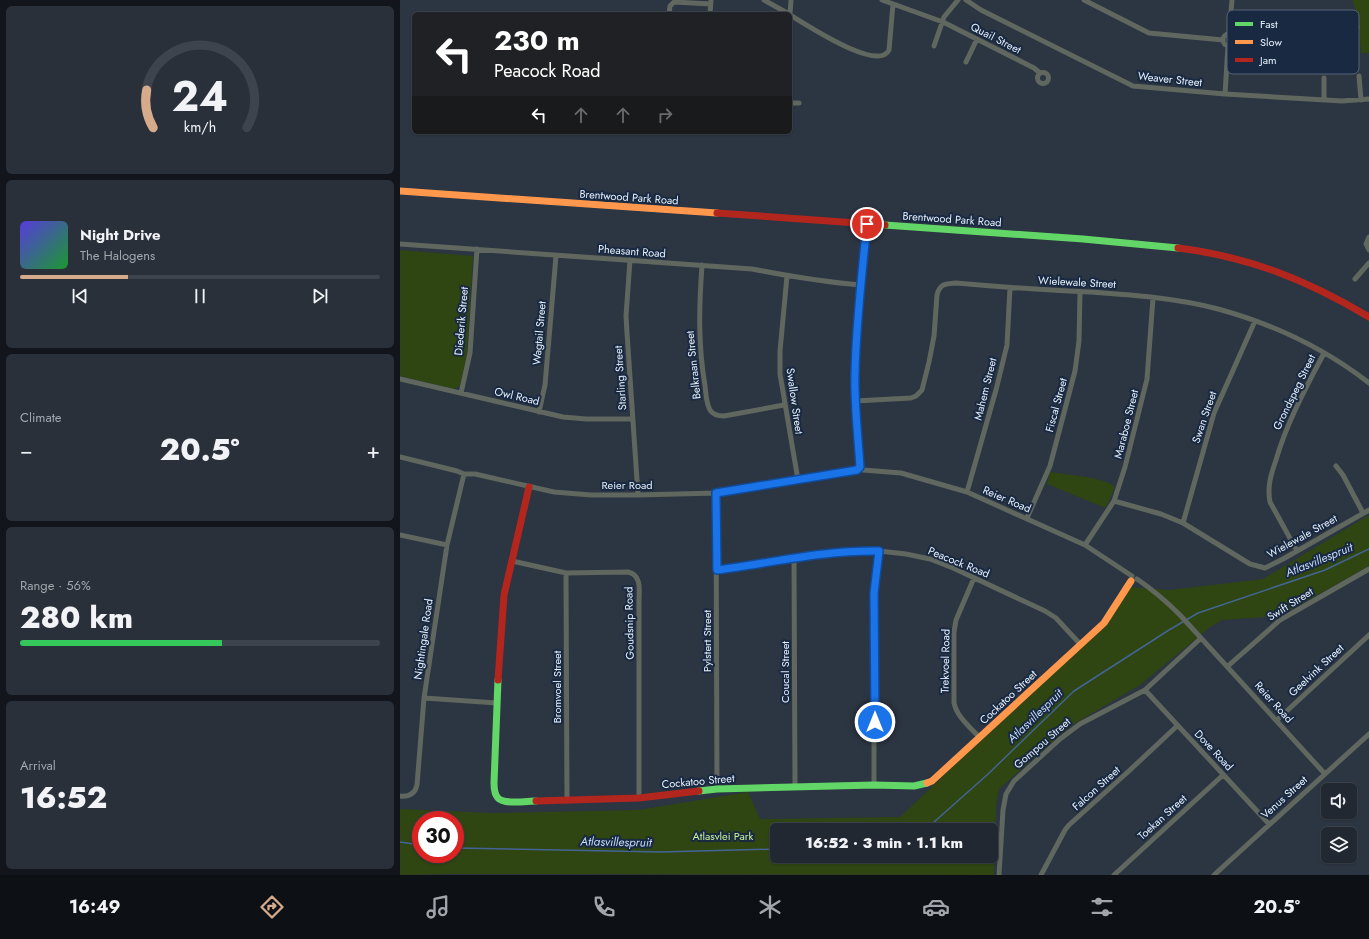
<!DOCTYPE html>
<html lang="en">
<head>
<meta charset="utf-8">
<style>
	body { margin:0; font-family:Jost,sans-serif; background:#29303a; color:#f1f3f6; height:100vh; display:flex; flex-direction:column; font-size:15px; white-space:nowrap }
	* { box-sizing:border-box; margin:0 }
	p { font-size:13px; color:#a2a6ac }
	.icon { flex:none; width:22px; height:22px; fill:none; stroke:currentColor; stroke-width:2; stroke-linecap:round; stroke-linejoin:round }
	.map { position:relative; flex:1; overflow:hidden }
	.side { display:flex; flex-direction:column; gap:6px; padding:6px; background:#12161c; width:400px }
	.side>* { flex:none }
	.banner { position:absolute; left:12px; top:12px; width:380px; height:122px; border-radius:6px; box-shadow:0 1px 3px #0004,0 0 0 1px #3e444d; background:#202124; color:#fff; overflow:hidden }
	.controls { position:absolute; left:921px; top:783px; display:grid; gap:8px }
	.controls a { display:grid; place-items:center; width:36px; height:36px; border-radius:6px; background:#212832; box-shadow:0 1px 3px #0004,0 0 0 1px #3e444d; font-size:20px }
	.speed { position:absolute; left:12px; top:811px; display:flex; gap:8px; font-size:20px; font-weight:700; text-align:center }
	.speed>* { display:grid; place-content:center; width:52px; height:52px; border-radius:50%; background:#212832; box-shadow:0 1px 3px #0004,0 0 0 1px #3e444d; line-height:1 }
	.speed .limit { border:6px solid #d22; background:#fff; color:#111 }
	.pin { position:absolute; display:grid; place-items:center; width:34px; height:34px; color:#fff; margin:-17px; border:2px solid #fff; border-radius:50%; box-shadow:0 1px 4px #0007 }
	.me { position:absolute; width:44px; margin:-22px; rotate:0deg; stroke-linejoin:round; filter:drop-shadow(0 0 3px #0008) }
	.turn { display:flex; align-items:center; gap:14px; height:84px; padding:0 16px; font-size:18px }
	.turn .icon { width:52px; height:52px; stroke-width:2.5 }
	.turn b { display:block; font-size:28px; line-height:34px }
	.lanes { display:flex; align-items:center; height:38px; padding:0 16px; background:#0003; justify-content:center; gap:20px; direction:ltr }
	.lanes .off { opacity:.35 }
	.big { font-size:30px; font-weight:800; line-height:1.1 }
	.side .card { flex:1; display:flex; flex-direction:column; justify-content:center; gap:6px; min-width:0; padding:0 14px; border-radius:6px; background:#29303a }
	.side .dial { align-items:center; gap:0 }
	.dial svg { height:104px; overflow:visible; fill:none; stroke:#3e444d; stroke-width:7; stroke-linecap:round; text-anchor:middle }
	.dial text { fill:#f1f3f6; stroke:none }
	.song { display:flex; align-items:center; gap:12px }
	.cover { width:48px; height:48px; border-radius:6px; background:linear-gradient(135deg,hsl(250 70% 55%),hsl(130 70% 35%)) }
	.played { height:4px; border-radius:2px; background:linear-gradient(90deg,#d6ab8b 30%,#3e444d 30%) }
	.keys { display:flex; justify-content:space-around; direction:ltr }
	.heat { display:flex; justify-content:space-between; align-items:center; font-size:22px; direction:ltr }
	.charge { height:6px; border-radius:3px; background:linear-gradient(90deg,#34c759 56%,#3e444d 0) }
	.trip { position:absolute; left:370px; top:823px; width:228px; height:40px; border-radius:6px; background:#212832; box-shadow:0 1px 3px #0004,0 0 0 1px #3e444d; font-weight:800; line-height:40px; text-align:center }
	.dock { display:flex; height:64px; justify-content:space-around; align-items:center; background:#0d1014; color:#a2a6ac }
	.dock .icon { width:28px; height:28px }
	.dock .selected { color:#d6ab8b }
	.dock b { font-size:18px; color:#f1f3f6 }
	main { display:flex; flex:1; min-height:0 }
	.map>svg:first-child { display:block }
	.green { fill:#2f4512; fill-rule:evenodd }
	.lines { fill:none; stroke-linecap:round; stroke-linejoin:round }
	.stream { stroke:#436595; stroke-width:1.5 }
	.street { stroke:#60675f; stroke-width:5 }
	.fast { stroke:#63d668; stroke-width:7 }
	.slow { stroke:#ff974d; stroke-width:7 }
	.jam { stroke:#b3261e; stroke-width:7 }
	.route-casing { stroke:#114b97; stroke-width:10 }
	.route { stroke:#1a73e8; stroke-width:7 }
	.labels { text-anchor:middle; stroke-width:4; stroke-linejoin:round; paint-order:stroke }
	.street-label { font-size:11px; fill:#e7f0fd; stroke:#182941 }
	.park-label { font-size:11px; fill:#c9f19a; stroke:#182941 }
	.water-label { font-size:12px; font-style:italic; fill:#c6dcfa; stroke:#182941 }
	.key { fill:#182941; stroke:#566579; stroke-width:1 }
	.key-label { font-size:11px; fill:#e7f0fd }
</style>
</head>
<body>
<main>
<section class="side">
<div class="card dial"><svg viewBox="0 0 100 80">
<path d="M14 69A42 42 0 1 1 86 69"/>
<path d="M14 69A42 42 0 0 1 9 40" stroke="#d6ab8b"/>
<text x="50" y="56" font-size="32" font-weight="700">24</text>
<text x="50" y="72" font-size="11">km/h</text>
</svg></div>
<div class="card">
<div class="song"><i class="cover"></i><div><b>Night Drive</b><p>The Halogens</p></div></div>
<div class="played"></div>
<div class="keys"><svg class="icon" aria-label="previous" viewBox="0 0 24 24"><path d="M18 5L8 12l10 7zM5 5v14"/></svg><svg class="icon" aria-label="pause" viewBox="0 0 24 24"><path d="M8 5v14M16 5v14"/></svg><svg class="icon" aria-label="next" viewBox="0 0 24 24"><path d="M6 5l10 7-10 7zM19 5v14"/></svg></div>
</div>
<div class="card"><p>Climate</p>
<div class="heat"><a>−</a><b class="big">20.5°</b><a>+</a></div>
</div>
<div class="card"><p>Range · 56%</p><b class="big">280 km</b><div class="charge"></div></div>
<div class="card"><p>Arrival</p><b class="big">16:52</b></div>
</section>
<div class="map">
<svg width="969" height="875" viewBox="0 0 969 875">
	<rect width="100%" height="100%" fill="#2c3542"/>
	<path class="green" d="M952 0H969V53H961L958 17Z
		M0 250 73 256 67 354 60 386 53 389 0 376Z
		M650 472C663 474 706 478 714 486V490L706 507H703L647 484Z
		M969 515V566L880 616 822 620 809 628 740 685 672 725 599 789 596 806 594 875 53 874 0 875V809L92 813 238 810 348 792 360 819 500 817 602 720 703 627 730 587 769 590 863 579ZM21 820H55V854H21ZM377 830H591V856H377Z"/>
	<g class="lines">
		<path class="stream" d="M525 830 587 775 674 691 769 630 798 613 925 570 969 549
			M0 842 21 845
			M55 848 261 852 377 849"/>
		<path class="street" d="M364 0 389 14
			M482 0 543 22 634 68 640 73
			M566 0 581 10 733 86 825 94 942 101 969 99
			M684 0 749 33 823 40
			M269 14 270 6 274 2 311 4
			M310 14 311 0
			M390 14 391 0
			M390 15C404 23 478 73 489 50L493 4
			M945 27a6 6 0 1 1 12 0a6 6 0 1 1-12 0Z
			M823 40a6 6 0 1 1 12 0a6 6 0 1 1-12 0Z
			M829 34 832 0
			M835 39 944 28
			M534 46 544 17 558 0
			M566 62 577 39
			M637.5 78a5.5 5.5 0 1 1 11 0a5.5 5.5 0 1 1-11 0Z
			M959 76 961 100
			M924 78V100
			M825 94 828 46
			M390 103H399
			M969 237 966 244 969 250
			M0 244 352 269C388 276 424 282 461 285
			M230 260 226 316 227 333 238 495
			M302 265C299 307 298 344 305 386 306 393 306 403 310 410 313 415 318 416 324 416L384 405
			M387 276 380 351V374L398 480
			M955 279 969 263
			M0 379 163 417 186 419H232
			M61 393 70 353 77 249
			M455 401 511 398 516 396 522 390 529 362 534 336 537 295C540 283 546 284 556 283 601 287 645 290 689 292 732 295 776 298 818 309 873 324 924 348 969 383
			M139 412 145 385 156 256
			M0 457 57 471 64 474H75L154 492 191 495H238L316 493 457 470
			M936 466 943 475 963 513
			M460 467C457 435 455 404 455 373 456 323 462 273 467 224
			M463 470 501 473 567 492 685 545 732 576
			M567 492 596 390 607 345 610 288
			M316 493 317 789
			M714 501 761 514 783 523 850 564 865 568 883 559 969 510
			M627 518 650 466 675 371 679 341 680 292
			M783 523 814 413 855 321
			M0 535 47 545
			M685 545 714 501 725 467 747 379 753 298
			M897 551 870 502C867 487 871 474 876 460 887 422 906 388 924 353
			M394 557 395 787
			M112 561 166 573 228 572C242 575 239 590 239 601V798
			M317 570 394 557 455 551H479L506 554 530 559 553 568 645 611 656 618 680 644
			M166 573 167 801
			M574 578 556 620 554 632V703C557 717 570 727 580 738
			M737 579C753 590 766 601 780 615L925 774
			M828 666 880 620 969 569
			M745 690 869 824
			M24 698 97 703
			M877 720 969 635
			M474 785V593L479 551
			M0 796C9 797 15 794 17 785L24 698 47 545 64 474
			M599 875 603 810 606 794 614 781 660 739 680 724 745 690 801 638
			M641 875 665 830 669 825 730 770 777 726
			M714 875 823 775
			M814 875 969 734"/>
		<path class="fast" d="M485 225 683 239 778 248
			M98 680 94 783C94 788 94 794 98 798 104 805 127 801 136 801
			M299 791 317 789 474 785 514 786 527 783"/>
		<path class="slow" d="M0 191 317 213
			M527 783 532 781 704 623 731 581"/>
		<path class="jam" d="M317 213 485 225
			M778 248C850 257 907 280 969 317
			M98 680 104 595 129 487
			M136 801 239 798 299 791"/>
	</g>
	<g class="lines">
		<defs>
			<path id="route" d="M467 224C462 273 456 323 455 373 454 404 458 435 460 467L457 470 316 493 317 570C371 563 424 550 479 551L474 593 475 722"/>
		</defs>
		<use href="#route" class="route-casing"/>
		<use href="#route" class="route"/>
	</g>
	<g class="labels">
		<g class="street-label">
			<text transform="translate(596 38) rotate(27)" y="4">Quail Street</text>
			<text transform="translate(770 79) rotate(6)" y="4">Weaver Street</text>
			<text transform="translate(229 197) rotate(4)" y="4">Brentwood Park Road</text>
			<text transform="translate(552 219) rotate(4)" y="4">Brentwood Park Road</text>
			<text transform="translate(232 251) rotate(4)" y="4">Pheasant Road</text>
			<text transform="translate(677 282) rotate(3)" y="4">Wielewale Street</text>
			<text transform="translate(61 321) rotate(-85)" y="4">Diederik Street</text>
			<text transform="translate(139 333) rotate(-85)" y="4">Wagtail Street</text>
			<text transform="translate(293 365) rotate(-96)" y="4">Belkraan Street</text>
			<text transform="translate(220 378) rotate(-94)" y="4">Starling Street</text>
			<text transform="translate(585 389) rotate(-76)" y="4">Mahem Street</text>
			<text transform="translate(894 392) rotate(-64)" y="4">Grondspeg Street</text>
			<text transform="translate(117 396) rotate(13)" y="4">Owl Road</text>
			<text transform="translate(395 401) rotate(82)" y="4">Swallow Street</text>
			<text transform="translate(656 405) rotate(-75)" y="4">Fiscal Street</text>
			<text transform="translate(804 417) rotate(-71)" y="4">Swan Street</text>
			<text transform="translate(726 424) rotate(-76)" y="4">Maraboe Street</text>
			<text x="227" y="489">Reier Road</text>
			<text transform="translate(607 499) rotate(23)" y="4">Reier Road</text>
			<text transform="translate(902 536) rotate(-29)" y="4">Wielewale Street</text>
			<text transform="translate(559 562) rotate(22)" y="4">Peacock Road</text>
			<text transform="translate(890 604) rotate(-32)" y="4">Swift Street</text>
			<text transform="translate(229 623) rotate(-91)" y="4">Goudsnip Road</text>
			<text transform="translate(23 639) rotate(-82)" y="4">Nightingale Road</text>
			<text transform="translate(307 641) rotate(-90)" y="4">Pylstert Street</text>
			<text transform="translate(545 661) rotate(-89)" y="4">Trekvoel Road</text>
			<text transform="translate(916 670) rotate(-43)" y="4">Geelvink Street</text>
			<text transform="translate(385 672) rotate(-90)" y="4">Coucal Street</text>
			<text transform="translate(157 687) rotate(-90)" y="4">Bromvoel Street</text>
			<text transform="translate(608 697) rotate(-43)" y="4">Cockatoo Street</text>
			<text transform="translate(874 702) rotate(48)" y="4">Reier Road</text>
			<text transform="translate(642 743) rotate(-41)" y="4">Gompou Street</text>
			<text transform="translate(814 750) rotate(47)" y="4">Dove Road</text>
			<text transform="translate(298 781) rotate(-5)" y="4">Cockatoo Street</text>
			<text transform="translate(696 788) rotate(-42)" y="4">Falcon Street</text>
			<text transform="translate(884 797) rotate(-42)" y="4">Venus Street</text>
			<text transform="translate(762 817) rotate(-42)" y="4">Toekan Street</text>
		</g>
		<g class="park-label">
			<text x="323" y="840">Atlasvlei Park</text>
		</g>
		<g class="water-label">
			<text transform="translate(919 560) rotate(-22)" y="4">Atlasvillespruit</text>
			<text transform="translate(635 716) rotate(-44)" y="4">Atlasvillespruit</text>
			<text transform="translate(216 842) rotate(1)" y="4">Atlasvillespruit</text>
		</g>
	</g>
	<rect x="827" y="10" width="132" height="64" rx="6" class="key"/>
	<rect x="835" y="22" width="18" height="4" fill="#63d668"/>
	<rect x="835" y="40" width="18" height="4" fill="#ff974d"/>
	<rect x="835" y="58" width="18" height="4" fill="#b3261e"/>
	<g class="key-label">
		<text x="860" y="28">Fast</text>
		<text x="860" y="46">Slow</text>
		<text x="860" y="64">Jam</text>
	</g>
</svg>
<div class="controls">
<a><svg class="icon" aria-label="sound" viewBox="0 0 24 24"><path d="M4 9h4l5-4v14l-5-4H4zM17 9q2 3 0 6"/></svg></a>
<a><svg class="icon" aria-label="layers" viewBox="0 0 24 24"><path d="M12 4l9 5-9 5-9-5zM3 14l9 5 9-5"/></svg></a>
</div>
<div class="speed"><div class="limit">30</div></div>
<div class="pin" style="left:467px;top:224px;background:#d93025"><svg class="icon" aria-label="arrive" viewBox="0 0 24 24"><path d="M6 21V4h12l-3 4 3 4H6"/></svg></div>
<svg class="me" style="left:475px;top:722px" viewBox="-20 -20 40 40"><circle r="17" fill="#1a73e8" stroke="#fff" stroke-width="3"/><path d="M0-11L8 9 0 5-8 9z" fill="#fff"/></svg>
<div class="trip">16:52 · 3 min · 1.1 km</div>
<div class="banner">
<div class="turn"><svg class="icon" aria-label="left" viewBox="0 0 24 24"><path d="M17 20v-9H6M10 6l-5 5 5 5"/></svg><div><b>230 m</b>Peacock Road</div></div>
<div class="lanes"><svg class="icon" aria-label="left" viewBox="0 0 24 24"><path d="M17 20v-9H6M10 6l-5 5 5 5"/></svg><svg class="icon off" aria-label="ahead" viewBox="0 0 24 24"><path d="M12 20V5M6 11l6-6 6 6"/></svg><svg class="icon off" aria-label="ahead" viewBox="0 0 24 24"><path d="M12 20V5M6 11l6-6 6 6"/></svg><svg class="icon off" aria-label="right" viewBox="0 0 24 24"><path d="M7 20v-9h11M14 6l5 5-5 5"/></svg></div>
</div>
</div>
</main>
<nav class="dock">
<b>16:49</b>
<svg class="icon selected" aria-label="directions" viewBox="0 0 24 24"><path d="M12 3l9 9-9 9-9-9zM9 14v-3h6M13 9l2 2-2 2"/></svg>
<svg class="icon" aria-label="music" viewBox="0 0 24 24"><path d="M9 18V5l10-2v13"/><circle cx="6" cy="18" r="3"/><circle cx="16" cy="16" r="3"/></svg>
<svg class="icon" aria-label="phone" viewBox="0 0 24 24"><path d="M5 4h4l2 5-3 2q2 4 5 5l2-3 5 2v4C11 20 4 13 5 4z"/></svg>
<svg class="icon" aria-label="climate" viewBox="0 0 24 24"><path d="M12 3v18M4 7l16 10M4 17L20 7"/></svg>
<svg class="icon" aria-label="car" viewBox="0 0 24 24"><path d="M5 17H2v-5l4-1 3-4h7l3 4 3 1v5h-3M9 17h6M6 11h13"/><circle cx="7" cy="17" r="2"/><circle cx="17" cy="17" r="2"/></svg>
<svg class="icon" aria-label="filters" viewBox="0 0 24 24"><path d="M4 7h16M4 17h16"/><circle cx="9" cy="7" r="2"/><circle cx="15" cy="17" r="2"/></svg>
<b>20.5°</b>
</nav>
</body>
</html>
